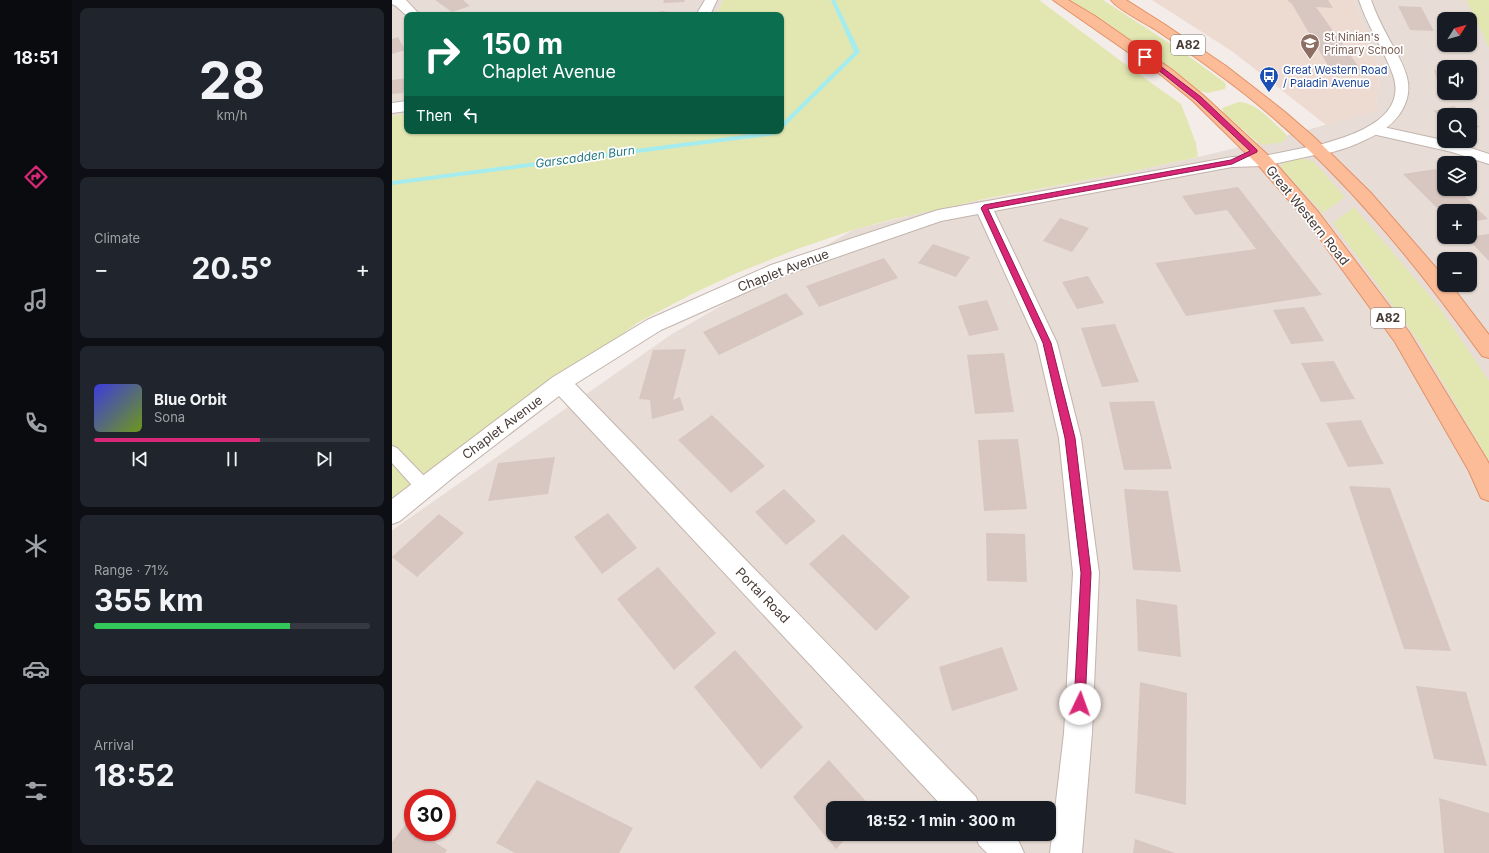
<!DOCTYPE html>
<html lang="en">
<head>
<meta charset="utf-8">
<style>
	body { margin:0; font-family:Inter,sans-serif; background:#20242c; color:#f1f3f6; height:100vh; display:flex; flex-direction:column; font-size:15px; white-space:nowrap }
	* { box-sizing:border-box; margin:0 }
	p { font-size:13px; color:#9ea1a6 }
	.icon { flex:none; width:22px; height:22px; fill:none; stroke:currentColor; stroke-width:2; stroke-linecap:round; stroke-linejoin:round }
	.map { position:relative; flex:1; overflow:hidden }
	.details { display:flex; flex-direction:column; gap:8px; padding:8px; background:#0d0f14; width:320px }
	.details>* { flex:none }
	.top-card { position:absolute; left:12px; top:12px; width:380px; height:122px; border-radius:8px; box-shadow:0 1px 3px #0004; background:#0b6e4f; color:#fff; overflow:hidden }
	.needle { width:26px; rotate:53deg }
	.controls { position:absolute; left:1045px; top:12px; display:grid; gap:8px }
	.controls a { display:grid; place-items:center; width:40px; height:40px; border-radius:8px; background:#171b24; box-shadow:0 1px 3px #0004; font-size:20px }
	.speed { position:absolute; left:12px; top:789px; display:flex; gap:8px; font-size:20px; font-weight:700; text-align:center }
	.speed>* { display:grid; place-content:center; width:52px; height:52px; border-radius:50%; background:#171b24; box-shadow:0 1px 3px #0004; line-height:1 }
	.speed .limit { border:6px solid #d22; background:#fff; color:#111 }
	.pin { position:absolute; display:grid; place-items:center; width:34px; height:34px; color:#fff; margin:-17px; border-radius:8px; box-shadow:0 2px 6px #0006 }
	.me { position:absolute; width:44px; margin:-22px; rotate:3deg; stroke-linejoin:round; filter:drop-shadow(0 0 3px #0008) }
	.turn { display:flex; align-items:center; gap:14px; height:84px; padding:0 12px; font-size:18px }
	.turn .icon { width:52px; height:52px; stroke-width:2.5 }
	.turn b { display:block; font-size:28px; line-height:34px }
	.then { display:flex; align-items:center; height:38px; padding:0 12px; background:#0003; gap:8px; font-size:15px }
	.big { font-size:30px; font-weight:700; line-height:1.1 }
	.details .tile { flex:1; display:flex; flex-direction:column; justify-content:center; gap:6px; min-width:0; padding:0 14px; border-radius:8px; background:#20242c }
	.details .dial { align-items:center; gap:0 }
	.dial b { font-size:52px; line-height:1 }
	.song { display:flex; align-items:center; gap:12px }
	.cover { width:48px; height:48px; border-radius:6px; background:linear-gradient(135deg,hsl(240 70% 55%),hsl(80 70% 35%)) }
	.played { height:4px; border-radius:2px; background:linear-gradient(90deg,#db2777 60%,#363941 60%) }
	.keys { display:flex; justify-content:space-around; direction:ltr }
	.heat { display:flex; justify-content:space-between; align-items:center; font-size:22px; direction:ltr }
	.charge { height:6px; border-radius:3px; background:linear-gradient(90deg,#34c759 71%,#363941 0) }
	.trip { position:absolute; left:434px; top:801px; width:230px; height:40px; border-radius:8px; background:#171b24; box-shadow:0 1px 3px #0004; font-weight:700; line-height:40px; text-align:center }
	main { display:flex; flex:1; min-height:0 }
	.menu { display:flex; flex-direction:column; width:72px; justify-content:space-around; align-items:center; background:#090b0e; color:#9ea1a6 }
	.menu .icon { width:28px; height:28px }
	.menu .current { color:#db2777 }
	.menu b { font-size:18px; color:#f1f3f6 }
	.map>svg:first-child { display:block }
	.residential { fill:#e7dcd6; fill-rule:evenodd }
	.education { fill:#eddbd2 }
	.green { fill:#e2e7b1 }
	.lines { fill:none; stroke-linecap:round; stroke-linejoin:round }
	.stream { fill:#a5ecef; fill-rule:evenodd }
	.building { fill:#d8c6c0 }
	.service-casing { stroke:#c2b4ad; stroke-width:2 }
	.minor-casing { stroke:#c2b4ad; stroke-width:2 }
	.tertiary-casing { stroke:#c2b4ad; stroke-width:2 }
	.primary-casing { stroke:#e29167; stroke-width:2 }
	.service { fill:#fff; fill-rule:evenodd }
	.minor { fill:#fff; fill-rule:evenodd }
	.tertiary { fill:#fff; fill-rule:evenodd }
	.primary { fill:#fdbc98; fill-rule:evenodd }
	.route { fill:#db2777; stroke:#8e194d }
	.labels { text-anchor:middle; stroke-width:3.5; stroke-linejoin:round; paint-order:stroke }
	.far-education-label { font-size:11px; fill:#785e54; stroke:#fff; text-anchor:start }
	.far-transit-label { font-size:11px; fill:#164399; stroke:#fff; text-anchor:start }
	.shield { fill:#fff; stroke:#7e7673; stroke-width:1 }
	.shield-label { font-size:12px; font-weight:bold; fill:#473b37 }
	.far-water-label { font-size:12px; font-style:italic; fill:#277b82; stroke:#fff }
	.street-label { font-size:13px; fill:#473b37; stroke:#fff }
</style>
</head>
<body>
<main>
<nav class="menu">
<b>18:51</b>
<svg class="icon current" aria-label="directions" viewBox="0 0 24 24"><path d="M12 3l9 9-9 9-9-9zM9 14v-3h6M13 9l2 2-2 2"/></svg>
<svg class="icon" aria-label="music" viewBox="0 0 24 24"><path d="M9 18V5l10-2v13"/><circle cx="6" cy="18" r="3"/><circle cx="16" cy="16" r="3"/></svg>
<svg class="icon" aria-label="phone" viewBox="0 0 24 24"><path d="M5 4h4l2 5-3 2q2 4 5 5l2-3 5 2v4C11 20 4 13 5 4z"/></svg>
<svg class="icon" aria-label="climate" viewBox="0 0 24 24"><path d="M12 3v18M4 7l16 10M4 17L20 7"/></svg>
<svg class="icon" aria-label="car" viewBox="0 0 24 24"><path d="M5 17H2v-5l4-1 3-4h7l3 4 3 1v5h-3M9 17h6M6 11h13"/><circle cx="7" cy="17" r="2"/><circle cx="17" cy="17" r="2"/></svg>
<svg class="icon" aria-label="filters" viewBox="0 0 24 24"><path d="M4 7h16M4 17h16"/><circle cx="9" cy="7" r="2"/><circle cx="15" cy="17" r="2"/></svg>
</nav>
<section class="details">
<div class="tile dial"><b>28</b><p>km/h</p></div>
<div class="tile"><p>Climate</p>
<div class="heat"><a>−</a><b class="big">20.5°</b><a>+</a></div>
</div>
<div class="tile">
<div class="song"><i class="cover"></i><div><b>Blue Orbit</b><p>Sona</p></div></div>
<div class="played"></div>
<div class="keys"><svg class="icon" aria-label="previous" viewBox="0 0 24 24"><path d="M18 5L8 12l10 7zM5 5v14"/></svg><svg class="icon" aria-label="pause" viewBox="0 0 24 24"><path d="M8 5v14M16 5v14"/></svg><svg class="icon" aria-label="next" viewBox="0 0 24 24"><path d="M6 5l10 7-10 7zM19 5v14"/></svg></div>
</div>
<div class="tile"><p>Range · 71%</p><b class="big">355 km</b><div class="charge"></div></div>
<div class="tile"><p>Arrival</p><b class="big">18:52</b></div>
</section>
<div class="map">
<svg width="1097" height="853" viewBox="0 0 1097 853">
	<rect width="100%" height="100%" fill="#f4ece8"/>
	<path class="residential" d="M0 0H331L324 15H15V114L0 116Z
		M962 0H1097V853H0V531L2 529 280 334 461 230 548 208 737 172 806 157 885 138 985 111 987 68ZM1052 19H1078V45H1052ZM1052 67H1078V93H1052ZM1052 115H1078V141H1052ZM1052 163H1078V189H1052ZM1052 211H1078V237H1052ZM1052 259H1078V285H1052ZM21 798H55V832H21ZM441 808H657V834H441Z"/>
	<path class="education" d="M760 0H962L987 68 985 111 934 125 841 52Z"/>
	<path class="green" d="M331 0H647L737 67 789 104 804 143 806 157 737 172 597 198 502 219 461 230 405 249 345 273 302 293 245 323 0 513V116L15 114V131H389V15H324Z
		M676 0H711L791 52 832 82 834 85 833 89 816 93 808 91 744 44Z
		M1074 0H1097V48L1094 41Z
		M847 102C866 103 880 122 894 134V138L892 142 872 145 865 142 832 113 830 108Z
		M910 158 922 162 953 197 931 213 889 168 890 164 894 161Z
		M962 207 1048 308 1097 381V461L1028 343 941 223Z"/>
	<g class="lines">
		<path class="stream" d="M439 0H443L468 52 391 128 389 129V124L462 52Z
			M382 131H388L383 135 0 185V181Z"/>
	</g>
	<path class="building" d="M43 0H71L78 6 60 12Z
		M272 0H293L292 2 271 3Z
		M895 0H936L941 8 924 7 969 70 938 69 900 4Z
		M1006 6 1029 7 1042 31 1018 30Z
		M269 11 286 13 284 15H265Z
		M6 37 13 50 0 54V39Z
		M1042 70 1052 71V93H1077L1079 99 1049 95Z
		M15 78 11 93 0 94V80Z
		M1062 106 1073 115H1052V119L1041 111Z
		M1078 119 1088 127 1078 129Z
		M1044 169 1052 176V189H1065L1096 219 1078 222V211H1052V215L1011 174Z
		M846 187 930 295 794 316 763 263 864 249 835 210 803 215 790 196Z
		M668 218 697 228 680 252 651 241Z
		M1097 234V261L1074 237Z
		M541 244 578 257 564 277 526 263Z
		M492 258 506 278 427 307 414 286Z
		M696 276 712 303 685 309 670 282Z
		M394 293 412 314 327 355 311 332Z
		M595 300 607 330 577 336 566 306Z
		M912 307 932 341 899 344 881 310Z
		M723 324 747 382 710 387 689 328Z
		M294 349 281 400 288 397 292 410 260 419 258 400 247 399 261 350Z
		M612 353 622 412 583 414 575 355Z
		M942 361 952 380 963 399 929 402 909 363Z
		M762 401 780 469 732 470 717 402Z
		M320 415 373 466 339 493 286 440Z
		M969 420 980 442 992 464 956 467 934 423Z
		M626 439 635 509 592 511 586 440Z
		M163 457 156 494 96 501 106 463Z
		M957 486 998 488 1059 651 1012 649Z
		M392 489 424 521 394 545 363 512Z
		M732 489 776 491 789 572 741 570Z
		M216 513 245 548 210 574 182 537Z
		M47 514 72 533 25 577 0 557Z
		M594 533 633 534 635 582 595 581Z
		M451 534 518 597 484 631 417 564Z
		M266 567 324 633 282 670 225 599Z
		M744 599 785 605 789 657 746 651Z
		M610 647 626 690 560 711 547 667Z
		M343 650 411 727 369 769 302 687Z
		M748 682 795 693 794 805 743 793Z
		M1024 686 1074 692 1095 766 1042 759Z
		M437 760 480 808H441V834H458L444 849 401 797Z
		M145 780 241 828 227 853H123L104 843Z
		M1047 798 1097 813V853H1052Z
		M14 824 21 829V832H26L55 850 53 853H0V842Z
		M743 839 783 853H741Z"/>
	<g class="lines">
		<defs>
			<path id="service" d="M0 446 5 448 38 482 40 487 38 492 32 494 26 492 0 463Z"/>
			<path id="minor" d="M0 0H14L28 15H15V16L4 6 0 4Z
				M313 0H325L318 15H304Z
				M15 101V111L0 113V103Z
				M982 125 1064 143 1097 154V164L1060 152 976 133 974 130 976 127Z
				M926 145 932 147 934 150 932 153 872 166 840 167 602 211 665 343 689 438 707 573 700 733 690 853H658L672 733 681 573 667 438 645 343 586 214 549 221 393 275 269 330 183 384 584 797 588 808H552L167 396 64 475 8 521 0 524V499L161 377 255 320 379 265 546 210 840 157 872 156Z
				M583 834H619L627 842 632 853H595L587 845Z"/>
			<path id="tertiary" d="M967 0H979C984 14 990 26 997 39 1011 65 1027 87 1007 115 998 127 987 134 973 140 961 146 933 157 920 153L918 150 920 147C952 138 1017 122 1001 75 992 49 975 26 967 0Z"/>
			<path id="primary" d="M661 0H676L703 16 779 69 811 95 878 157 927 213 1017 332 1095 460 1097 464V501L1089 498 1077 471 1003 342 915 221 866 165 801 101 769 75Z
				M719 0H734L772 24 834 66 893 112 923 138 979 193 1052 277V285H1059L1097 335V358L1090 356C1024 264 952 175 864 103 832 77 798 53 764 30 753 23 725 9 719 0Z"/>
		</defs>
		<use href="#service" class="service-casing"/>
		<use href="#minor" class="minor-casing"/>
		<use href="#tertiary" class="tertiary-casing"/>
		<use href="#primary" class="primary-casing"/>
		<use href="#service" class="service"/>
		<use href="#minor" class="minor"/>
		<use href="#tertiary" class="tertiary"/>
		<use href="#primary" class="primary"/>
	</g>
	<path class="route" d="M751 56H755L809 97 865 150V152L840 164 596 209 659 343 683 438 699 573 693 704 692 708 688 710 684 708 682 704 689 573 673 438 651 343 589 208 592 205 839 160 858 151 804 100 751 58Z"/>
	<defs>
		<symbol id="school-pin" viewBox="-11 -11 22 30"><path d="M0 17L-7.5 6A9.5 9.5 0 1 1 7.5 6Z" fill="#8d6e63" stroke="#fff"/><path d="M0-5L7-2L0 1L-7-2ZM-4 1L0 2.5L4 1V4Q0 6-4 4Z" fill="#fff"/></symbol>
		<symbol id="bus-pin" viewBox="-11 -11 22 30"><path d="M0 17L-7.5 6A9.5 9.5 0 1 1 7.5 6Z" fill="#1a4fb4" stroke="#fff"/><path d="M-5-6H5V4H4V6H2V4H-2V6H-4V4H-5ZM-3.5-4V0h7V-4ZM-3.5 1.2v1.5H-2V1.2ZM2 1.2v1.5H3.5V1.2Z" fill="#fff"/></symbol>
	</defs>
	<g fill-rule="evenodd">
		<use href="#school-pin" x="907" y="32" width="22" height="30"/>
		<use href="#bus-pin" x="866" y="65" width="22" height="30"/>
	</g>
	<g class="labels">
		<g class="far-education-label">
			<text x="932" y="41">St Ninian's<tspan x="932" dy="13">Primary School</tspan></text>
		</g>
		<g class="far-transit-label">
			<text x="891" y="74">Great Western Road<tspan x="891" dy="13">/ Paladin Avenue</tspan></text>
		</g>
		<g class="shield">
			<rect x="779" y="35" width="34" height="20" rx="3"/>
			<rect x="979" y="308" width="34" height="20" rx="3"/>
		</g>
		<g class="shield-label">
			<text x="796" y="49">A82</text>
			<text x="996" y="322">A82</text>
		</g>
		<g class="far-water-label">
			<text transform="translate(193 157) rotate(-8)" y="4">Garscadden Burn</text>
		</g>
		<g class="street-label">
			<text transform="translate(916 215) rotate(51)" y="5">Great Western Road</text>
			<text transform="translate(391 270) rotate(-21)" y="5">Chaplet Avenue</text>
			<text transform="translate(110 427) rotate(-37)" y="5">Chaplet Avenue</text>
			<text transform="translate(371 595) rotate(46)" y="5">Portal Road</text>
		</g>
	</g>
</svg>
<div class="controls">
<a><svg class="needle" viewBox="-14 -14 28 28"><path d="M0-13l5 13h-10z" fill="#e53935"/><path d="M0 13l5-13h-10z" fill="#9ea1a6"/></svg></a>
<a><svg class="icon" aria-label="sound" viewBox="0 0 24 24"><path d="M4 9h4l5-4v14l-5-4H4zM17 9q2 3 0 6"/></svg></a>
<a><svg class="icon" aria-label="search" viewBox="0 0 24 24"><circle cx="10" cy="10" r="6"/><path d="M15 15l6 6"/></svg></a>
<a><svg class="icon" aria-label="layers" viewBox="0 0 24 24"><path d="M12 4l9 5-9 5-9-5zM3 14l9 5 9-5"/></svg></a>
<a>+</a>
<a>−</a>
</div>
<div class="speed"><div class="limit">30</div></div>
<div class="pin" style="left:753px;top:57px;background:#d93025"><svg class="icon" aria-label="arrive" viewBox="0 0 24 24"><path d="M6 21V4h12l-3 4 3 4H6"/></svg></div>
<svg class="me" style="left:688px;top:704px" viewBox="-20 -20 40 40"><circle r="19" fill="#fff"/><path d="M0-13L10 11 0 6-10 11z" fill="#db2777"/></svg>
<div class="trip">18:52 · 1 min · 300 m</div>
<div class="top-card">
<div class="turn"><svg class="icon" aria-label="right" viewBox="0 0 24 24"><path d="M7 20v-9h11M14 6l5 5-5 5"/></svg><div><b>150 m</b>Chaplet Avenue</div></div>
<div class="then">Then<svg class="icon" aria-label="left" viewBox="0 0 24 24"><path d="M17 20v-9H6M10 6l-5 5 5 5"/></svg></div>
</div>
</div>
</main>
</body>
</html>
